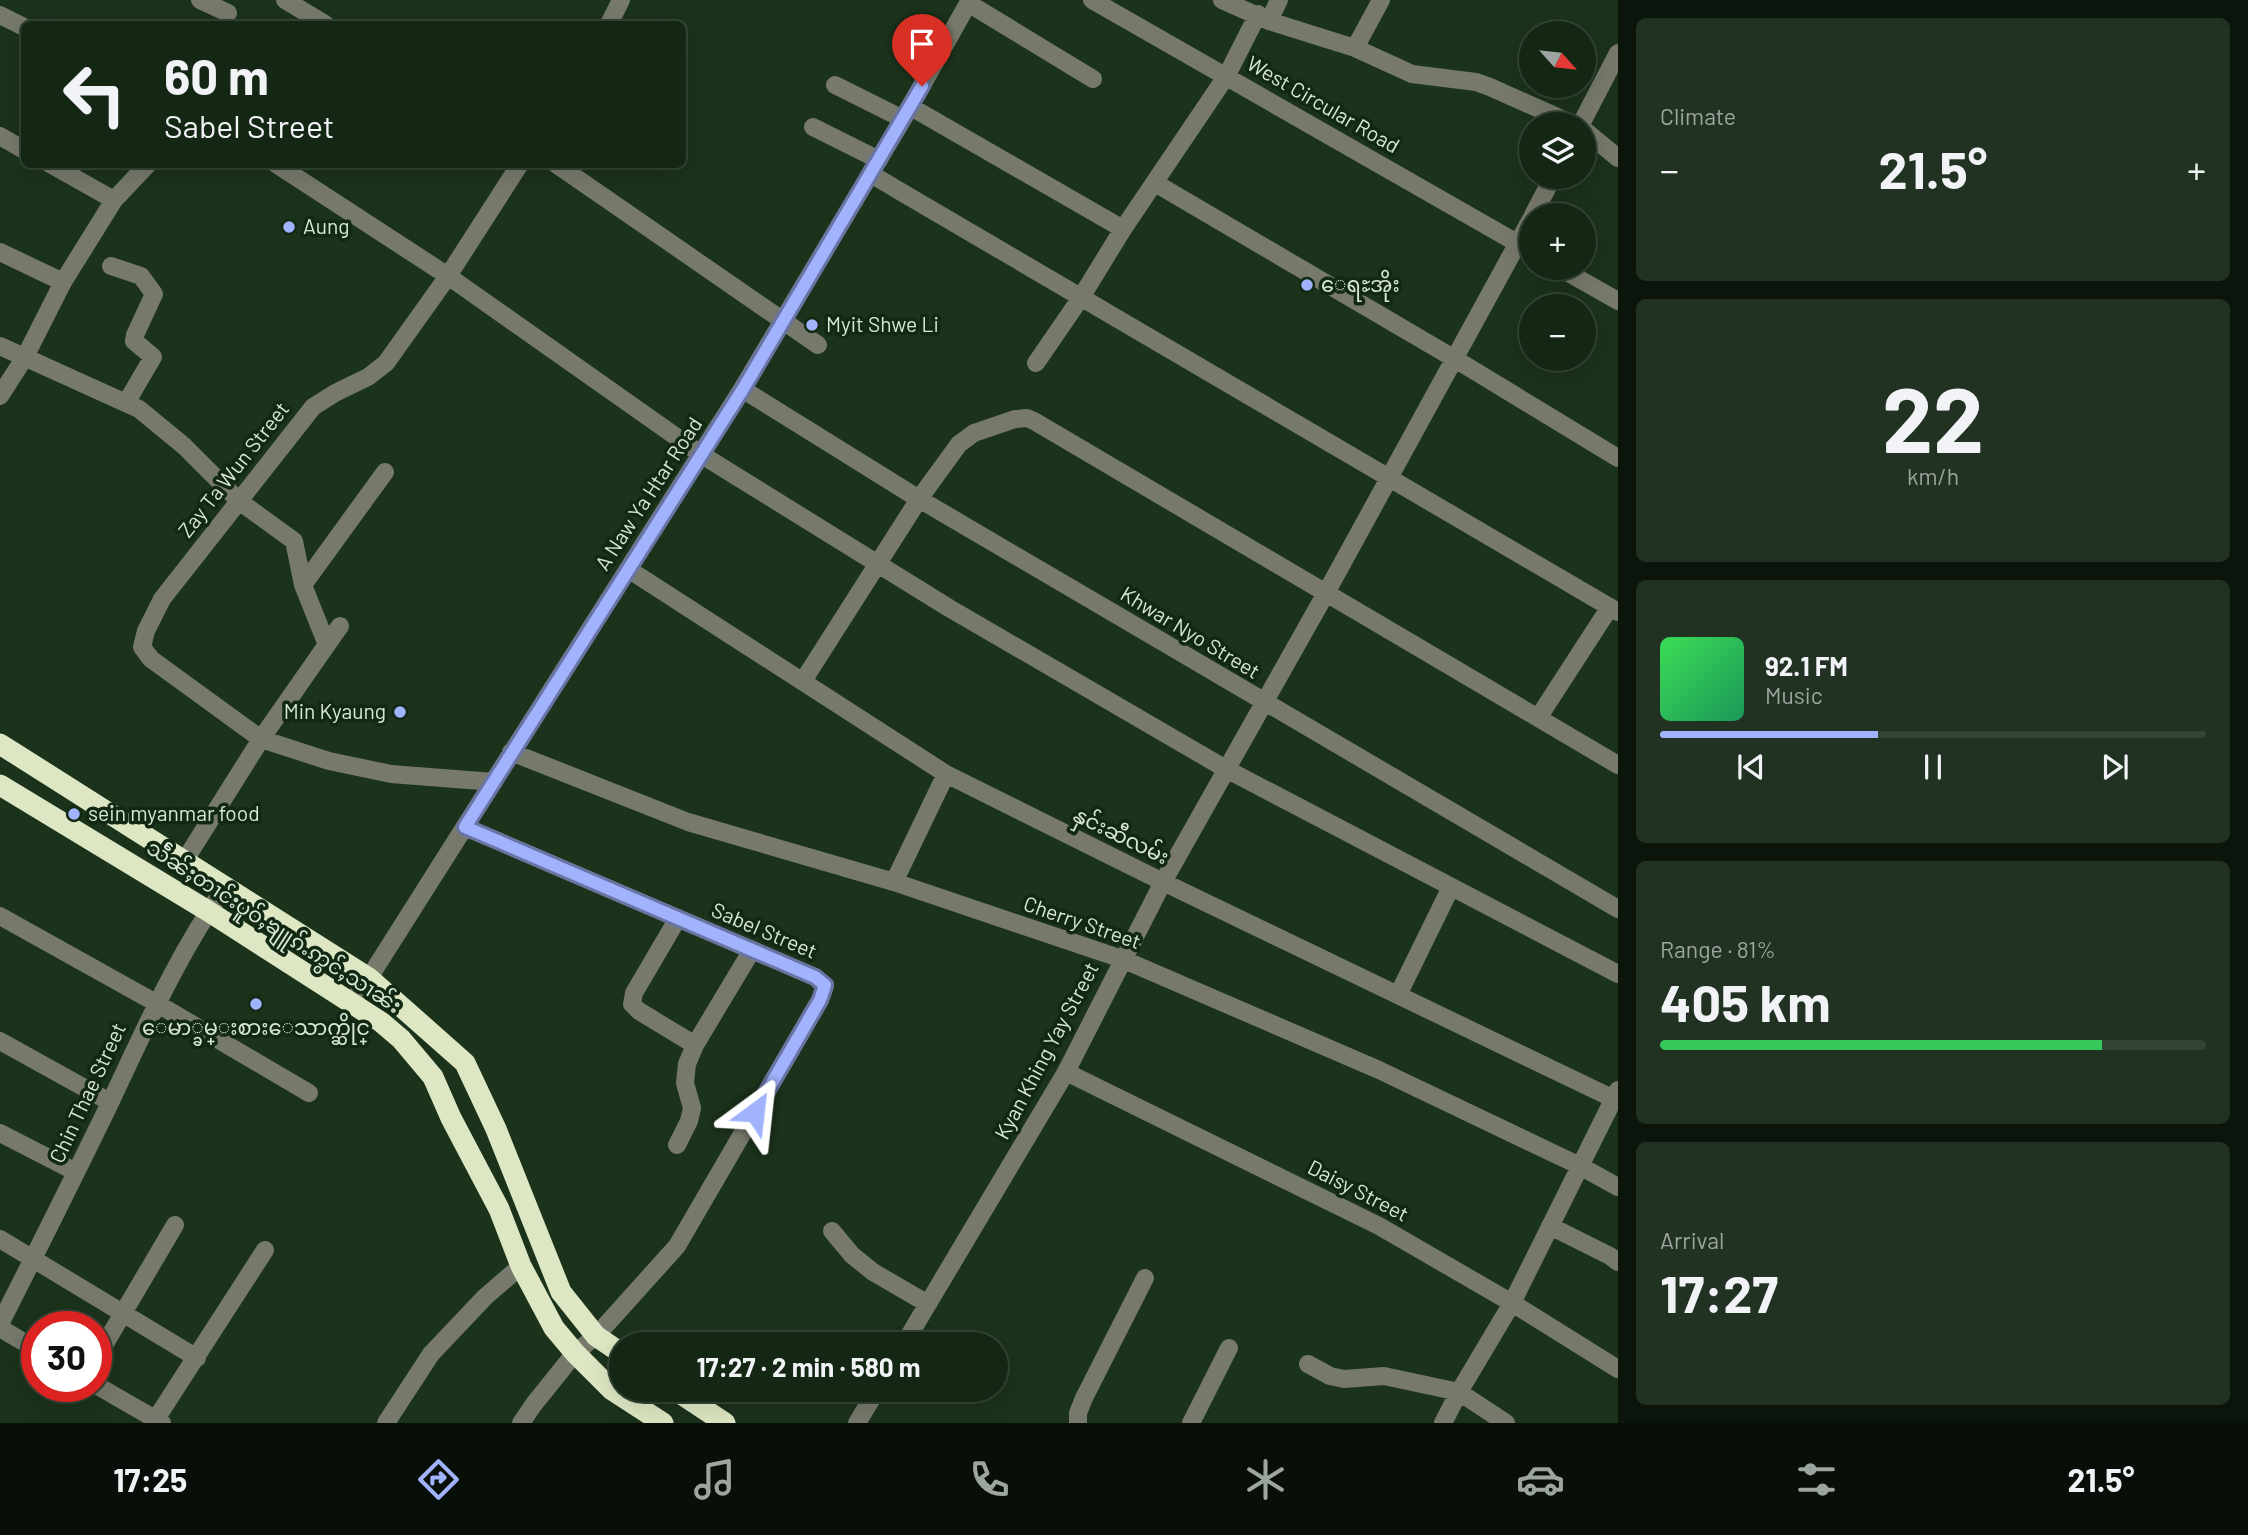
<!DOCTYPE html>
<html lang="en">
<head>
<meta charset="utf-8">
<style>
	body { margin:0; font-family:Barlow,"Noto Sans Myanmar",sans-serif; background:#213222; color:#f1f3f6; height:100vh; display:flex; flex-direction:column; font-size:26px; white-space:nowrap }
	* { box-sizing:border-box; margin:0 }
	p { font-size:23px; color:#9da5a0 }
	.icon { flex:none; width:38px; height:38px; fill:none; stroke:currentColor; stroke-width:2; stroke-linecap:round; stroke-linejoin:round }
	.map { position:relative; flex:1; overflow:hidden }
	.side { display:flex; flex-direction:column; gap:18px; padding:18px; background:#0b150b; width:630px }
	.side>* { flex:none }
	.banner { position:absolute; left:21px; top:21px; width:665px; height:147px; border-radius:10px; box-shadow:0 7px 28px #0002,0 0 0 2px #334334; background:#142614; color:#f1f3f6; overflow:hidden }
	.needle { width:46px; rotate:117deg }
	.buttons { position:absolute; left:1519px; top:21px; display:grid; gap:14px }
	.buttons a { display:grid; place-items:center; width:77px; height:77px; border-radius:50%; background:#142614; box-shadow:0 7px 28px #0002,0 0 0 2px #334334; font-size:35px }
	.speed { position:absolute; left:21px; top:1311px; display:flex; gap:14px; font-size:35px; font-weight:700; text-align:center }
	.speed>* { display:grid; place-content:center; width:91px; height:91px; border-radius:50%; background:#142614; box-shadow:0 7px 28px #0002,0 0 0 2px #334334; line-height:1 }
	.speed .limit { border:10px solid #d22; background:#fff; color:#111 }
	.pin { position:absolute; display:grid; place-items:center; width:60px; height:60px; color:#fff; margin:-72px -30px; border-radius:50% 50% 50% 0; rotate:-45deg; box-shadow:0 0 7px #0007 }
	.pin .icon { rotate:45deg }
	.me { position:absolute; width:77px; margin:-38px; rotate:30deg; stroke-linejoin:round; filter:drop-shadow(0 0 5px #0008) }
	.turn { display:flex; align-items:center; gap:24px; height:147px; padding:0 28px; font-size:32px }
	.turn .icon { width:91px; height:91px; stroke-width:2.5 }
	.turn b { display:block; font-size:49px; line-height:60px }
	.big { font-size:52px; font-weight:700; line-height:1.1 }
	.side .tile { flex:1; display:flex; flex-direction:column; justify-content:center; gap:10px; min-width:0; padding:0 24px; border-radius:10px; background:#213222 }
	.side .dial { align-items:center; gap:0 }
	.dial b { font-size:91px; line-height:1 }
	.song { display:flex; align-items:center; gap:21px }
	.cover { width:84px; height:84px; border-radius:10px; background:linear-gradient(135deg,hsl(130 70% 55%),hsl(150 70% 35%)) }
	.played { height:7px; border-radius:4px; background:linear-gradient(90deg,#a1b3fd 40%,#334334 40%) }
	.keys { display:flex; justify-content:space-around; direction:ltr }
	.heat { display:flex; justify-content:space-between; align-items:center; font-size:38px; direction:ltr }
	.charge { height:10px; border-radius:5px; background:linear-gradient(90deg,#34c759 81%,#334334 0) }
	.trip { position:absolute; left:609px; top:1332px; width:399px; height:70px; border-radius:35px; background:#142614; box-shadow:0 7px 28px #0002,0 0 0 2px #334334; font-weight:700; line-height:70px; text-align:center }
	.menu { display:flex; height:112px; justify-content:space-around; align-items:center; background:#080f08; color:#9da5a0 }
	.menu .icon { width:49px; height:49px }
	.menu .active { color:#a1b3fd }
	.menu b { font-size:32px; color:#f1f3f6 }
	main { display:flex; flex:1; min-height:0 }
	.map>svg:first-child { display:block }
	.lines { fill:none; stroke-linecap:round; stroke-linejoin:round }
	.minor { stroke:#76796b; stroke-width:18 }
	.highway { stroke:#dee7c3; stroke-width:21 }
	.route-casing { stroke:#6974a4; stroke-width:18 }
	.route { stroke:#a1b3fd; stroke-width:12 }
	.poi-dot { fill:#a1b3fd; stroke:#112812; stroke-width:2.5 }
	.labels { text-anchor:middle; stroke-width:7; stroke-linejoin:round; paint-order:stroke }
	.street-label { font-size:21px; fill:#d8e6d7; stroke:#112812 }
	.poi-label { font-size:21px; fill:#d8e6d7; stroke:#112812; text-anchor:start }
</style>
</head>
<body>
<main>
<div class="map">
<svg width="1618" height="1423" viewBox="0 0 1618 1423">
	<rect width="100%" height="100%" fill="#1b321b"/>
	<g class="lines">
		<path class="minor" d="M200 0 228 13
			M285 0 325 24
			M1092 0 1531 251
			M1222 0 1269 21 1355 48 1412 74 1476 82 1490 87 1573 124
			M968 3 1093 79
			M0 15 24 27
			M1269 21 1279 0
			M609 24 621 0
			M1355 48 1381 0
			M835 85 903 119
			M911 107 1123 229
			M1581 124 1618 53
			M813 127 879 160
			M1584 130 1618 158
			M0 136 24 150
			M50 164 114 200
			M276 164 448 276 702 455 949 608 1226 769 1618 974
			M556 164 818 345
			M871 174C1119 322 1370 465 1618 612
			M1155 183 1455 359 1618 458
			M1533 215 1553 177
			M0 252 63 282
			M111 266 141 276 154 294 135 335 134 341 153 357 126 403
			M1560 268 1618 301
			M0 346 139 409 184 446 239 501 294 541 303 585 327 645
			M1036 363 1080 299 1123 229 1227 75 1258 14
			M742 389 919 499 1618 909
			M0 396 25 357 63 282 114 200 148 164
			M628 569 946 774 1163 882 1618 1101
			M303 585 385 472
			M803 681 919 499 959 444 974 433 1015 419 1027 418 1034 421 1618 765
			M1538 718 1610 607
			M511 752 688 822 894 882 1122 959 1379 1070 1580 1166 1618 1187
			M494 782 391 774 329 761 261 739 151 659 142 647 146 631 162 599 313 407 335 393 368 377 386 363 448 276 520 164
			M465 827 815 977 825 986 820 1000 677 1246 596 1336 575 1353 534 1404 521 1423
			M185 860 261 739 340 626
			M894 882 946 774
			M0 916 156 1003 309 1093
			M678 918 634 993 632 1004 639 1011 695 1045
			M1398 995 1451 887
			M351 1003 369 978 742 389 903 119 970 0
			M0 1041 110 1102
			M1066 1072 1379 1226 1512 1303 1618 1369
			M0 1133 76 1172
			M677 1145 689 1121 692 1108 685 1083 687 1064 695 1045 752 950
			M1550 1226 1610 1256 1618 1262
			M832 1231 852 1255 873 1272 928 1304
			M0 1239 197 1358
			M0 1324C37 1251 74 1177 110 1103 145 1029 178 953 226 886
			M0 1328 37 1350
			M904 1344 1066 1072 1163 882 1326 593 1531 219
			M96 1359 175 1225
			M1308 1364 1330 1376 1344 1379 1384 1376 1459 1392 1506 1423
			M96 1385 162 1423
			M156 1419 265 1250
			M386 1423 431 1354 485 1297 521 1266
			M857 1423 877 1390
			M1078 1423V1413L1084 1398 1145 1278
			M1191 1423 1229 1348
			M1443 1423 1459 1392 1512 1303 1618 1090"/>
		<path class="highway" d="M0 744 369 978 465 1063 496 1129 561 1292 596 1336 621 1353
			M0 785 208 911 381 1022 401 1039 433 1077 451 1118 499 1209 521 1266 554 1328 575 1353 612 1390 663 1423
			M675 1390 725 1423"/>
	</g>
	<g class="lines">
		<defs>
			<path id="route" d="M755 1112 820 1000 825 985 815 977 465 827 743 389 922 86"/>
		</defs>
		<use href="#route" class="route-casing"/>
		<use href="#route" class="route"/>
	</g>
	<g class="poi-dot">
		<circle cx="289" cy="227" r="7"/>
		<circle cx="1307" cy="285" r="7"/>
		<circle cx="812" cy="325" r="7"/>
		<circle cx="400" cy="712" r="7"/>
		<circle cx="74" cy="814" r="7"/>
		<circle cx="256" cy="1004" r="7"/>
	</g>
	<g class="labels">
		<g class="street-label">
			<text transform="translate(1323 105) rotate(30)" y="7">West Circular Road</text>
			<text transform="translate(234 470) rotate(-52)" y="7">Zay Ta Wun Street</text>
			<text transform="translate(649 494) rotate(-57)" y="7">A Naw Ya Htar Road</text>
			<text transform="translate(1190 633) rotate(31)" y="7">Khwar Nyo Street</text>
			<text transform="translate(1121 836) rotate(26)" y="7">နှင်းဆီလမ်း</text>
			<text transform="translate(1082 923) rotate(19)" y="7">Cherry Street</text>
			<text transform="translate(274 927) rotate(33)" y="7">သဵႅၼ်ႈတၢင်းပူဝ်ႇၶျူၵ်ႉဢွင်ႇသၢၼ်း</text>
			<text transform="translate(764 931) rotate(23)" y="7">Sabel Street</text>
			<text transform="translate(1047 1051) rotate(-62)" y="7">Kyan Khing Yay Street</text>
			<text transform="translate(88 1093) rotate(-65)" y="7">Chin Thae Street</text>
			<text transform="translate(1358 1191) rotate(27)" y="7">Daisy Street</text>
		</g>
		<g class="poi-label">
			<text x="303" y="234">Aung</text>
			<text x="1321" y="292">ေရႊအိုး</text>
			<text x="826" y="332">Myit Shwe Li</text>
			<text x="386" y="719" text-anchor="end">Min Kyaung</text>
			<text x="88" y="821">sein myanmar food</text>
			<text x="256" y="1035" text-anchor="middle">ေမာ္ခမ္းစားေသာက္ဆိုင္</text>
		</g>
	</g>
</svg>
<div class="buttons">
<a><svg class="needle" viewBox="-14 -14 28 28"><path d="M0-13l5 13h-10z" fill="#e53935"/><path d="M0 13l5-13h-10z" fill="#9da5a0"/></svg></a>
<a><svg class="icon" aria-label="layers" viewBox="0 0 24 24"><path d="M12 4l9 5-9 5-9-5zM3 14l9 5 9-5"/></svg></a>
<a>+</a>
<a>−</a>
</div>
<div class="speed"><div class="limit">30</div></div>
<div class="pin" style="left:922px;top:86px;background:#d93025"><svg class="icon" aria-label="arrive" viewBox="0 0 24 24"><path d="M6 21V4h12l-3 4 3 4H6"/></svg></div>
<svg class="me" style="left:755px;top:1112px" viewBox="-20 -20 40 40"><path d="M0-17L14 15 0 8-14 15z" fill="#a1b3fd" stroke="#fff" stroke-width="4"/></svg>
<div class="trip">17:27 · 2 min · 580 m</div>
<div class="banner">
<div class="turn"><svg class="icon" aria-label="left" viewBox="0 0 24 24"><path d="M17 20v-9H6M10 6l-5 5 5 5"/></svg><div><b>60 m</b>Sabel Street</div></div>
</div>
</div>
<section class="side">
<div class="tile"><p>Climate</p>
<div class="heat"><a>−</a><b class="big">21.5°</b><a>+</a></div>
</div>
<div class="tile dial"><b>22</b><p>km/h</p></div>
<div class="tile">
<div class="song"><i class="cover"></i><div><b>92.1 FM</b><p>Music</p></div></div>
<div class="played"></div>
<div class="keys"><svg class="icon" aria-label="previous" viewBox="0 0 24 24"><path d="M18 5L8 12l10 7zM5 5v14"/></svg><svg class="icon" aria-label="pause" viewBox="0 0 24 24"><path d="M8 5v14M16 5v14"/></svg><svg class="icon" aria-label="next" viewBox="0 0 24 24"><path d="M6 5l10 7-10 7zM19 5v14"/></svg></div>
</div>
<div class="tile"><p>Range · 81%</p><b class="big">405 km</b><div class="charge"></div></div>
<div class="tile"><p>Arrival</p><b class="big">17:27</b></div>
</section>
</main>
<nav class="menu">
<b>17:25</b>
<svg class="icon active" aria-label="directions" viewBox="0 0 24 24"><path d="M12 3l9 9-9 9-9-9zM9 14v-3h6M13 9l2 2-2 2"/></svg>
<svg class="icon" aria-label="music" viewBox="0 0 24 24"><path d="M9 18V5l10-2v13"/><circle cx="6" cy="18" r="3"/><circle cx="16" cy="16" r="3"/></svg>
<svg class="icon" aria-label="phone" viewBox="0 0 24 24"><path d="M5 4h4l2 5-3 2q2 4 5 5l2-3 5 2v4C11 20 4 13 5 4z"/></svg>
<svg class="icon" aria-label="climate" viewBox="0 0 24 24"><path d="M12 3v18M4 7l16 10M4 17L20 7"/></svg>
<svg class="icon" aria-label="car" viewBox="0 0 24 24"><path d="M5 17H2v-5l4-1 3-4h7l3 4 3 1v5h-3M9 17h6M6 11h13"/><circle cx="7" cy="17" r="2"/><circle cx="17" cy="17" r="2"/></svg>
<svg class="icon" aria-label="filters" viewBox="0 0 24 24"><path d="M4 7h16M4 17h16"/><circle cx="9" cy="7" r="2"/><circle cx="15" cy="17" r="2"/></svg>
<b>21.5°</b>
</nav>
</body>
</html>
